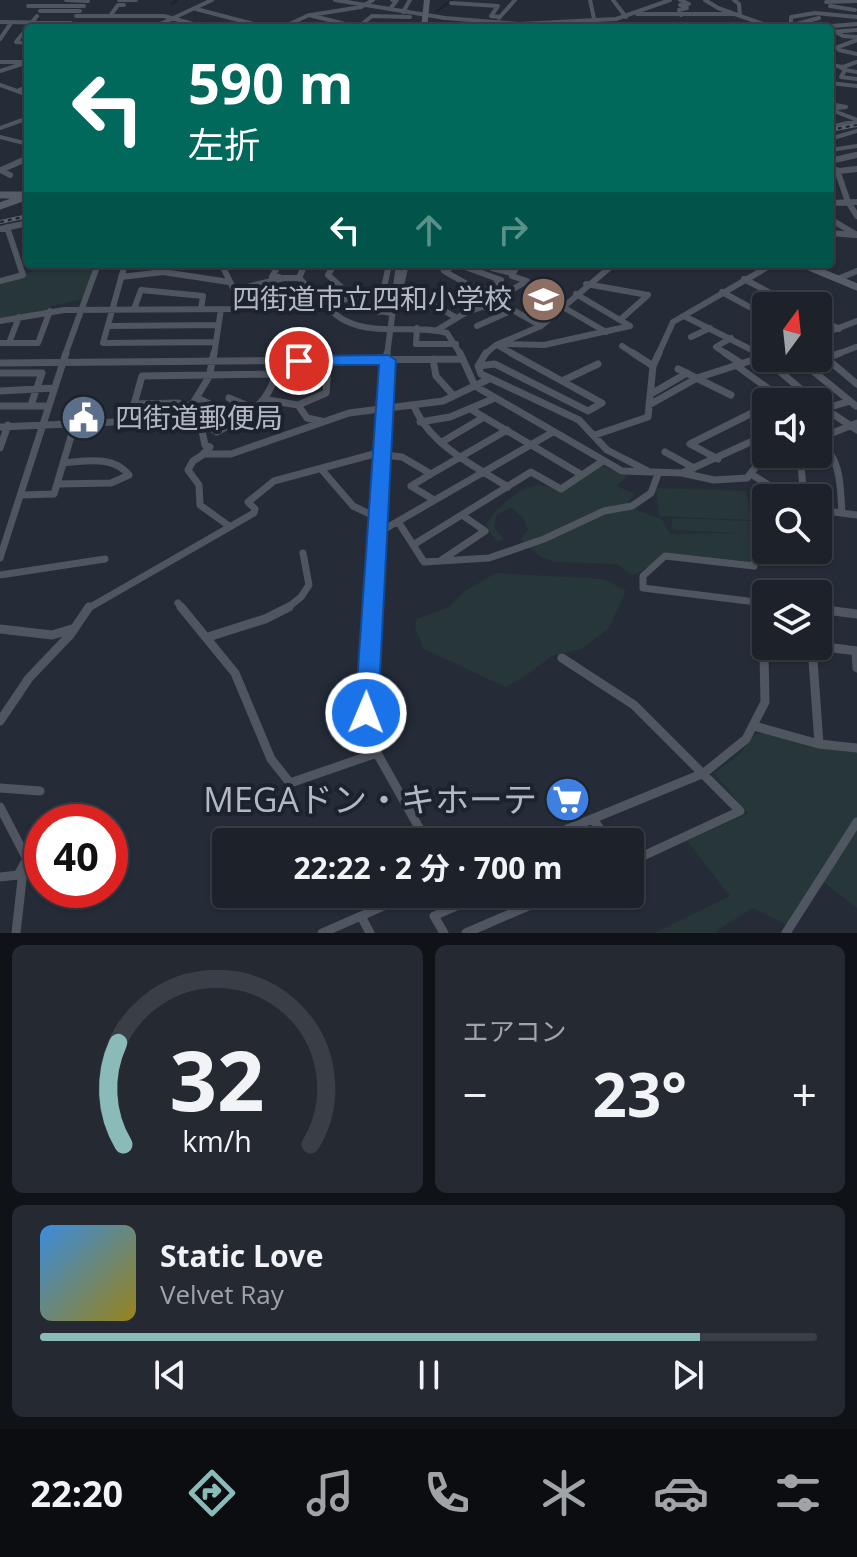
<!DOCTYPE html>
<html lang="ja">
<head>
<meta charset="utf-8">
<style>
	body { margin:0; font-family:"Open Sans","Noto Sans JP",sans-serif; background:#252932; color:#f1f3f6; height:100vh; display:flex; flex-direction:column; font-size:30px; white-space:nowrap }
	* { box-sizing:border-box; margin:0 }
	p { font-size:26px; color:#a0a3a8 }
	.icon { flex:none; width:44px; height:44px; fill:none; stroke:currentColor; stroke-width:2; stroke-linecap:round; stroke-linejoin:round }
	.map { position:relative; height:933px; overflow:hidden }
	.details { display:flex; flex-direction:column; gap:12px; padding:12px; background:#0f1217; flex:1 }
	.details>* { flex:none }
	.guide { position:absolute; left:24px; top:24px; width:810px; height:244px; border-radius:8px; box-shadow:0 2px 6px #0004,0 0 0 2px #3a3e47; background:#00695c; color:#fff; overflow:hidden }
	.needle { width:52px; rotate:15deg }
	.buttons { position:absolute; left:752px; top:292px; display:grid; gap:16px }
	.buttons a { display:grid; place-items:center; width:80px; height:80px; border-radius:8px; background:#1c212a; box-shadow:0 2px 6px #0004,0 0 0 2px #3a3e47; font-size:40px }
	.speed { position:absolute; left:24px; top:804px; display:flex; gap:16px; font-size:40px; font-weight:700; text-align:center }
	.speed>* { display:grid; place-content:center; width:104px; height:104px; border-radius:50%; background:#1c212a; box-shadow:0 2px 6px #0004,0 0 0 2px #3a3e47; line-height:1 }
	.speed .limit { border:12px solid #d22; background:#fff; color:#111 }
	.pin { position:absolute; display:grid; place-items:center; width:68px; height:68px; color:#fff; margin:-34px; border:4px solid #fff; border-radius:50%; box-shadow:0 2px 8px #0007 }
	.me { position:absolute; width:88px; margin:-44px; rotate:1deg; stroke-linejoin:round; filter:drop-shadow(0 0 6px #0008) }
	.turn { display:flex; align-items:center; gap:28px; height:168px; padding:0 32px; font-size:36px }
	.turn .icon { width:104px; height:104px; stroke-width:2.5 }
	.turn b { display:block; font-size:56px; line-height:68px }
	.lanes { display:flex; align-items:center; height:76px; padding:0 32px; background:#0003; justify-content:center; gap:40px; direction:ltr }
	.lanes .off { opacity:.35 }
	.big { font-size:60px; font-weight:700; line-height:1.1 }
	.details .card { flex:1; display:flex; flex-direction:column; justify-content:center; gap:12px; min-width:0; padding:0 28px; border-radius:12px; background:#252932 }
	.details .dial { align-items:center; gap:0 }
	.dial svg { height:208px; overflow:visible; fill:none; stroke:#3a3e47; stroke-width:7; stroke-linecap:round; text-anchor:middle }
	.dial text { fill:#f1f3f6; stroke:none }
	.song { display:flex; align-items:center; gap:24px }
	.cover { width:96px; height:96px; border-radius:12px; background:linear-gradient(135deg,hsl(210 70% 55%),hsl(50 70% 35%)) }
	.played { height:8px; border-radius:4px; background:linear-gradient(90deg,#8bbbb9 85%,#3a3e47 85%) }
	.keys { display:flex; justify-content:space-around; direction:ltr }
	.heat { display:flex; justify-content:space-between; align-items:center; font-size:44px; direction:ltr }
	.details .tiles { flex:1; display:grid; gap:12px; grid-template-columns:1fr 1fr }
	.card:last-child { grid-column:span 2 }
	.trip { position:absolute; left:212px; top:828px; width:432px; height:80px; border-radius:8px; background:#1c212a; box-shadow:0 2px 6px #0004,0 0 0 2px #3a3e47; font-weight:700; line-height:80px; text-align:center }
	.dock { display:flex; height:128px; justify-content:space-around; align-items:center; background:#0b0d11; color:#a0a3a8 }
	.dock .icon { width:56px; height:56px }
	.dock .current { color:#8bbbb9 }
	.dock b { font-size:36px; color:#f1f3f6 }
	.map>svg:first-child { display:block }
	.green { fill:#263639 }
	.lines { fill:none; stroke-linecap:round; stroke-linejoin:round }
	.stream { stroke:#192334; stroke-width:2 }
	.minor-far3 { stroke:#505660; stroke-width:4 }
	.minor-far2 { stroke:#505660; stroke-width:6 }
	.minor-far1 { stroke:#505660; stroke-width:7 }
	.minor { stroke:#505660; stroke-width:9 }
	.major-far1 { stroke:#565d68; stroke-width:6 }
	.major { stroke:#565d68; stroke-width:7 }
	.rail-casing { stroke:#5a626f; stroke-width:4 }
	.rail { stroke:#1d232d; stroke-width:2; stroke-dasharray:4; stroke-linecap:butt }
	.route { fill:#1a73e8; stroke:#114b97; stroke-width:2 }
	.labels { text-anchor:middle; stroke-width:8; stroke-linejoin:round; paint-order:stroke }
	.poi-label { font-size:28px; fill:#b3b9c4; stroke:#1d232d; text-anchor:end }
	.near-poi-label { font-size:34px; fill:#b3b9c4; stroke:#1d232d; text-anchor:end }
</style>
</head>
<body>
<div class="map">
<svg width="857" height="933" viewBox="0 0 857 933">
	<rect width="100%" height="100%" fill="#252c38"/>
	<path class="green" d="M55 264H98L85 299 51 306 50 311 0 321V281Z
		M600 465 628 476 616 486 635 494 625 506 662 519 670 534 737 533 673 530 671 518 751 521 752 533H741L756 534 752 561 750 563 667 554 638 573 630 575 618 564 554 562 541 557 521 540 528 529 524 519 511 507 496 516 494 527 504 540 497 542 486 526C492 511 519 488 536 485 544 484 555 489 562 491Z
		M656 488 746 491 752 520 659 516Z
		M496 573 604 579 626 591 609 628 581 649 552 656 524 677 505 687 424 649 415 627 417 619 449 607 465 591Z
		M760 733 857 752V908L817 877 787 925 752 908 718 930 717 933H654L730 896 687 841 748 813 714 773 740 754 754 734Z"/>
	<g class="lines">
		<path class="stream" d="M172 4 177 0
			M437 11 452 0"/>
		<path class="minor-far3" d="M66 0 88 1
			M119 0H136
			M335 0 445 18 519 24 616 19 670 0
			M590 0 596 28
			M613 0 626 17
			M680 0 689 4 680 5 687 8 679 10 681 15
			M705 0 718 8 774 28
			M734 0 739 4 740 16
			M826 2 857 1
			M451 3 498 6 491 16 500 17
			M28 6H84
			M830 6 855 10
			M196 9 269 28
			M390 9 397 0H392
			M40 11H80
			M403 12 410 0
			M637 14H734
			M311 15 361 7 373 0
			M76 16H164L208 28
			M110 16 118 5H124
			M499 18 515 0
			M0 22 71 23
			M791 23V17L815 13 857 17
			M152 28 212 0
			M281 28 309 15 357 27
			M357 28 372 16 410 17
			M782 28 819 18
			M806 28 857 24
			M834 31 843 36 857 37
			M830 32 857 30
			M0 39 11 23
			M28 43 16 42 37 16
			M830 50 857 40
			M839 50 857 54
			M0 62H22
			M830 65 843 67 857 62
			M840 67 845 70 841 77 857 79
			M845 70 857 72
			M0 71 28 62
			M830 83 857 86
			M0 85 28 95
			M17 91 28 86
			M830 104 846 107 830 109
			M834 111 857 120
			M830 127 857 121
			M0 128 28 118
			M0 137 28 144
			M830 139 857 131
			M830 150 857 146
			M850 156 856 155"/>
		<path class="minor-far2" d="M830 161 856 155
			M837 170 848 202 857 216
			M830 172 857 169
			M10 175 1 170 28 158
			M830 203 857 202
			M830 219 857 235
			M0 229 28 223
			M830 233 855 235
			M125 264 103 343 215 342
			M213 264 222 265 234 290 284 278H299C313 291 329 313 346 321 376 336 415 324 447 333L461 355
			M279 264 272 277H279
			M329 264 332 268 328 275 364 308 391 313
			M406 264 401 285 455 317
			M457 264 501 280 481 292
			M458 264 444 271 541 326
			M495 264 492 268 511 273
			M721 264H726
			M121 277 163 272 229 282
			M299 278 305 264
			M840 278 857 271
			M744 279 795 306
			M0 281 23 275 7 227
			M586 284 648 295
			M722 292 766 316
			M576 294 630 326
			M494 300 527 281 512 276 518 264
			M327 305 353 297
			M563 307 606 332
			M134 309 141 290 203 296 201 309
			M379 312 389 264
			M684 316 762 355
			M818 318 839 329
			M620 320 648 295
			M0 321 64 310 242 309 312 291
			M108 326 218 325
			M477 326 513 310
			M417 328 416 344H456
			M437 330 467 312 498 302
			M818 336 857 321
			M691 337 710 328
			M0 343H38L50 311
			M9 343 19 317
			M506 344 544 345 630 326
			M497 345 515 355
			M622 346 636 355
			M818 351 823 355
			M65 355 98 264
			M214 355 221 309
			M387 355 399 264
			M484 355 496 345 541 326 614 264
			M658 355 673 322 773 264
			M728 355 716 347 731 338
			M835 355 856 347"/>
		<path class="minor-far1" d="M460 353 475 386 622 471 682 473 766 435
			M486 353 478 366 481 374 579 420 607 450 648 471
			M633 353 653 366
			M725 353 742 364
			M758 353 816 402
			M820 353 857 384
			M797 358 856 406
			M827 358 840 353
			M433 359 436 376 454 396
			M0 363 462 359
			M478 366 495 364 588 411 602 403 511 353
			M737 366 787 402
			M678 369 731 395
			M0 373H42L31 405
			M562 381 598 364
			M0 391 54 388
			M651 394 687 373
			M229 398 255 409
			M199 399 241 419
			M134 404 178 403 189 408
			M818 404 857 430
			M298 405 307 418 321 421
			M649 405 697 378 765 356
			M0 406H48
			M414 406C429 444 474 466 508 487
			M472 410 582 475
			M820 410 847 402
			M185 411 217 432C248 415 271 404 277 367L328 368 326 393 298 405 268 400
			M129 422 142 376 277 374
			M420 422 450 417 495 398
			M0 427 161 420 193 403 209 377 214 353
			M595 435 648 417 653 366 659 353
			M818 439 857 423
			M818 440C842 459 840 485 842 513
			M442 442 484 417
			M0 448 8 425
			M665 452 694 468
			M203 454 210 447 205 445 202 431 209 426
			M792 454 801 465 804 498
			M718 459 690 444 766 406
			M322 470 353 506 376 517
			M682 473 714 480 747 478 758 464 781 454
			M431 474 411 486 434 500
			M751 474 767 484 775 498
			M57 484 111 483 129 475C113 455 86 461 63 463
			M22 495 54 494 75 423
			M818 510 857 515
			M399 523 424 562 489 558 544 539 604 511 632 506 651 493 658 474
			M229 526 200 505 199 485 188 470 193 461 204 454H231L349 413 443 401 489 379
			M376 534 553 432
			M413 545 531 472 561 489 603 461
			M0 558 66 353
			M440 561 485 531 462 515
			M0 575 105 559
			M178 603 183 609
			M763 603V609
			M764 603 643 588V576L665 556 754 566 758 514 766 512
			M87 609 254 513 255 509 248 502 274 481 374 454 402 457 431 474 507 430
			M286 609 301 597 309 585 303 553
			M372 609 387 353"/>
		<path class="minor" d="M181 607 235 673 271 759 290 783 377 753
			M372 607 366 709 377 753 427 842
			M818 609 857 614
			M0 629 52 635 72 629
			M208 637 265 619 289 607
			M812 646 819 744
			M818 646 857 651
			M856 651 857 668
			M562 658 634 705 740 811 630 862
			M0 721 29 678 70 635 89 607
			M754 726 819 744 857 748
			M0 788 40 791
			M0 807 27 859 18 875 0 877
			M593 819 609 842
			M536 842 704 773 746 739 765 702 763 607
			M361 916 370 933
			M16 933 23 871
			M322 933 411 894
			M444 933 434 916 484 894
			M466 933 556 894
			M786 933 857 822"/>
		<path class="major-far1" d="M424 28 427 0"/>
		<path class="major" d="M0 195H25
			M0 206 28 196
			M802 264 857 287"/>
		<defs>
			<path id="rail" d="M830 130 857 125
				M0 222 28 216"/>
		</defs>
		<use href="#rail" class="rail-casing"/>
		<use href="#rail" class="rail"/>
	</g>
	<path class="route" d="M388 355 396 360 378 713 374 719 366 722 358 719 355 713 379 365H299L291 361 299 356Z"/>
	<defs>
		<symbol id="school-disc" viewBox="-11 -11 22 22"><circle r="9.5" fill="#8d6e63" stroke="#1d232d"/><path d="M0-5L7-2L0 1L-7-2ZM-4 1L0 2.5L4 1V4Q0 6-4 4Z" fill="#fff"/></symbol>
		<symbol id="civic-disc" viewBox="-11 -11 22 22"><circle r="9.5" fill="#5c6f8a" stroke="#1d232d"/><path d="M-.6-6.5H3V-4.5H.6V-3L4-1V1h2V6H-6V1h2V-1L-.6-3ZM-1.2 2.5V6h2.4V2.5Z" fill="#fff"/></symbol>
		<symbol id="supermarket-disc" viewBox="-11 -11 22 22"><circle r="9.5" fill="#3f7fe0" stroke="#1d232d"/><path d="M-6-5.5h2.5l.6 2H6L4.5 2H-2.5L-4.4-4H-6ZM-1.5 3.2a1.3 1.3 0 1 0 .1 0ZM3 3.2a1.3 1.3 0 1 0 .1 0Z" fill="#fff"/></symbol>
	</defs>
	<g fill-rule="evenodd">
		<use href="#school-disc" x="518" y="274" width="51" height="51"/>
		<use href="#civic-disc" x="58" y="392" width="51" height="51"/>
		<use href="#supermarket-disc" x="542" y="774" width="51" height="51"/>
	</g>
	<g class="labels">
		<g class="poi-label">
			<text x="512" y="309">四街道市立四和小学校</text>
			<text x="115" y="428" text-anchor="start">四街道郵便局</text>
		</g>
		<g class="near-poi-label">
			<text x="537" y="812">MEGAドン・キホーテ</text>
		</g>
	</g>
</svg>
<div class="buttons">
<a><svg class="needle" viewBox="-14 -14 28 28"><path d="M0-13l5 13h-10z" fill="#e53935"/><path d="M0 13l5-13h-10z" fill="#a0a3a8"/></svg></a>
<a><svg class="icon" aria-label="sound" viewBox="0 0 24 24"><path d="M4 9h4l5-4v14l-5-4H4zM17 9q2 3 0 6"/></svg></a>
<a><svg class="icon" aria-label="search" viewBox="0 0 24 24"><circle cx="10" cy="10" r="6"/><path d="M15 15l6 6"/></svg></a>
<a><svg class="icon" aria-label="layers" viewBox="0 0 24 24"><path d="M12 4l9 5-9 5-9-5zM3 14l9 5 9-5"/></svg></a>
</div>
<div class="speed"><div class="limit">40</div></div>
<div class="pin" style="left:299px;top:361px;background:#d93025"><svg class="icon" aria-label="arrive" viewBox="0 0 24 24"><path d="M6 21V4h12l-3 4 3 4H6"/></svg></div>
<svg class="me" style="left:366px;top:713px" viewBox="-20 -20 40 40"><circle r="17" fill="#1a73e8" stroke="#fff" stroke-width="3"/><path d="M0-11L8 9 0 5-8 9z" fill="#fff"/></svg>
<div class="trip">22:22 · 2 分 · 700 m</div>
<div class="guide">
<div class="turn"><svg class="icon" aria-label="left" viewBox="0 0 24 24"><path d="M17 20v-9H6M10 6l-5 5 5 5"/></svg><div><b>590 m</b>左折</div></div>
<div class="lanes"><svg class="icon" aria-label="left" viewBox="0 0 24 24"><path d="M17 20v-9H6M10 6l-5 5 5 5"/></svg><svg class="icon off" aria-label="ahead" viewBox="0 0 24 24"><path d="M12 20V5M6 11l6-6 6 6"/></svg><svg class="icon off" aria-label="right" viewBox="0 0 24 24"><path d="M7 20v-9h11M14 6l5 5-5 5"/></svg></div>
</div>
</div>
<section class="details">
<div class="tiles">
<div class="card dial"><svg viewBox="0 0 100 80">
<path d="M14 69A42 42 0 1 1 86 69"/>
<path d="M14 69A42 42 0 0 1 12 30" stroke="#8bbbb9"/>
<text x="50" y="56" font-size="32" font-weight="700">32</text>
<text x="50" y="72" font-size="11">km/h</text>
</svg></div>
<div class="card"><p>エアコン</p>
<div class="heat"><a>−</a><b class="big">23°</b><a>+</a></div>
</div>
<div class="card">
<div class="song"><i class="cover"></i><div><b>Static Love</b><p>Velvet Ray</p></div></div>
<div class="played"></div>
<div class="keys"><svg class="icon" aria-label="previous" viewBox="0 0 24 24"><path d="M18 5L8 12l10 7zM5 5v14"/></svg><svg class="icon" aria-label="pause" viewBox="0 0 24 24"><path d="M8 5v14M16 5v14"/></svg><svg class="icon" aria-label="next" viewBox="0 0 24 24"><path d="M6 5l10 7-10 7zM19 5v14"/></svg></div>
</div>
</div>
</section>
<nav class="dock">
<b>22:20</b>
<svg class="icon current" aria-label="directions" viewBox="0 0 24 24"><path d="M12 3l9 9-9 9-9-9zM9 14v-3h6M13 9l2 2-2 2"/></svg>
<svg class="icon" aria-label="music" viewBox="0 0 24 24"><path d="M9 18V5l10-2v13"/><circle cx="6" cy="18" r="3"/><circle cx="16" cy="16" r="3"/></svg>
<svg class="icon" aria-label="phone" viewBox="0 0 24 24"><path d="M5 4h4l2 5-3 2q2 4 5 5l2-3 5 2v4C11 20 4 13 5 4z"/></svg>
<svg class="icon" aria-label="climate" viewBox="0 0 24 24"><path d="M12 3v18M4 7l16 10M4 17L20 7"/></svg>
<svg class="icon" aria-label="car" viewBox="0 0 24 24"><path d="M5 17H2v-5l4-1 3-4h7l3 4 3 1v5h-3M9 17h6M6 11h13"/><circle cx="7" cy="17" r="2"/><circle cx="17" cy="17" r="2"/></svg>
<svg class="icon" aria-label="filters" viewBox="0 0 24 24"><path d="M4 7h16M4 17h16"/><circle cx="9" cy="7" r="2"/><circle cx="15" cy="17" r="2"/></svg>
</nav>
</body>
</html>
